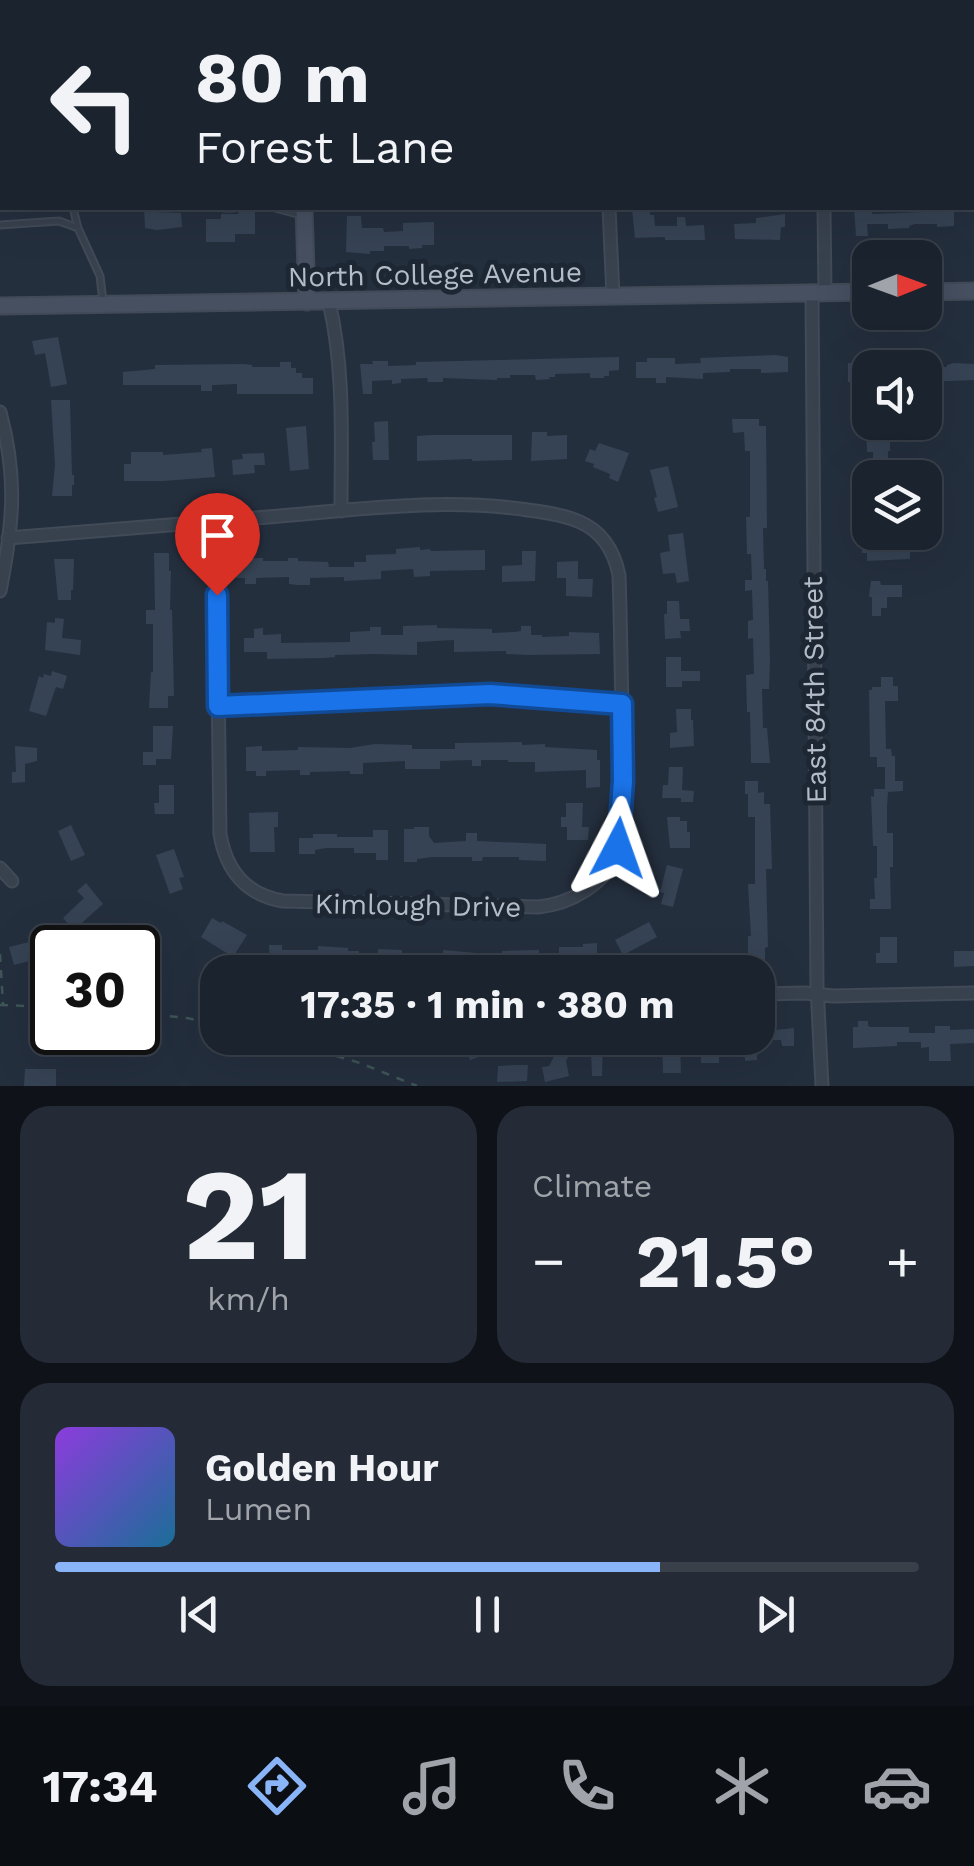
<!DOCTYPE html>
<html lang="en">
<head>
<meta charset="utf-8">
<style>
	body { margin:0; font-family:"Work Sans",sans-serif; background:#242b36; color:#f1f3f6; height:100vh; display:flex; flex-direction:column; font-size:38px; white-space:nowrap }
	* { box-sizing:border-box; margin:0 }
	p { font-size:32px; color:#a0a4aa }
	.icon { flex:none; width:55px; height:55px; fill:none; stroke:currentColor; stroke-width:2; stroke-linecap:round; stroke-linejoin:round }
	.map { position:relative; height:1086px; overflow:hidden }
	.side { display:flex; flex-direction:column; gap:20px; padding:20px; background:#0f1319; flex:1 }
	.side>* { flex:none }
	.guide { position:absolute; left:0px; top:0px; width:975px; height:210px; box-shadow:0 10px 40px #0002,0 0 0 2px #39404a; background:#1b232e; color:#f1f3f6; overflow:hidden }
	.needle { width:65px; rotate:89deg }
	.tools { position:absolute; left:852px; top:240px; display:grid; gap:20px }
	.tools a { display:grid; place-items:center; width:90px; height:90px; border-radius:20px; background:#1b232e; box-shadow:0 10px 40px #0002,0 0 0 2px #39404a; font-size:50px }
	.speed { position:absolute; left:30px; top:925px; display:flex; gap:20px; font-size:50px; font-weight:700; text-align:center }
	.speed>* { display:grid; place-content:center; width:130px; height:130px; border-radius:50%; background:#1b232e; box-shadow:0 10px 40px #0002,0 0 0 2px #39404a; line-height:1 }
	.speed .limit { border:5px solid #111; border-radius:15px; background:#fff; color:#111 }
	.pin { position:absolute; display:grid; place-items:center; width:85px; height:85px; color:#fff; margin:-102px -42px; border-radius:50% 50% 50% 0; rotate:-45deg; box-shadow:0 0 10px #0007 }
	.pin .icon { rotate:45deg }
	.me { position:absolute; width:110px; margin:-55px; rotate:4deg; stroke-linejoin:round; filter:drop-shadow(0 0 8px #0008) }
	.turn { display:flex; align-items:center; gap:35px; height:210px; padding:0 30px; font-size:45px }
	.turn .icon { width:130px; height:130px; stroke-width:2.5 }
	.turn b { display:block; font-size:70px; line-height:85px }
	.big { font-size:75px; font-weight:700; line-height:1.1 }
	.side .card { flex:1; display:flex; flex-direction:column; justify-content:center; gap:15px; min-width:0; padding:0 35px; border-radius:30px; background:#242b36 }
	.side .dial { align-items:center; gap:0 }
	.dial b { font-size:130px; line-height:1 }
	.song { display:flex; align-items:center; gap:30px }
	.cover { width:120px; height:120px; border-radius:15px; background:linear-gradient(135deg,hsl(270 70% 55%),hsl(200 70% 35%)) }
	.played { height:10px; border-radius:5px; background:linear-gradient(90deg,#8ab4f8 70%,#39404a 70%) }
	.keys { display:flex; justify-content:space-around; direction:ltr }
	.heat { display:flex; justify-content:space-between; align-items:center; font-size:55px; direction:ltr }
	.side .tiles { flex:1; display:grid; gap:20px; grid-template-columns:1fr 1fr }
	.card:last-child { grid-column:span 2 }
	.trip { position:absolute; left:200px; top:955px; width:575px; height:100px; border-radius:30px; background:#1b232e; box-shadow:0 10px 40px #0002,0 0 0 2px #39404a; font-weight:700; line-height:100px; text-align:center }
	.menu { display:flex; height:160px; justify-content:space-around; align-items:center; background:#0b0e12; color:#a0a4aa }
	.menu .icon { width:70px; height:70px }
	.menu .selected { color:#8ab4f8 }
	.menu b { font-size:45px; color:#f1f3f6 }
	.map>svg:first-child { display:block }
	.building { fill:#364354 }
	.lines { fill:none; stroke-linecap:round; stroke-linejoin:round }
	.lane-casing { stroke:#414a57; stroke-width:9 }
	.street-casing { stroke:#414a57; stroke-width:15 }
	.secondary-casing { stroke:#414a57; stroke-width:19 }
	.path { stroke:#3f5557; stroke-width:2.5; stroke-dasharray:8 8; stroke-linecap:butt }
	.lane { stroke:#38414e; stroke-width:5 }
	.street { stroke:#38414e; stroke-width:11 }
	.secondary { stroke:#465061; stroke-width:15 }
	.route-casing { stroke:#114b97; stroke-width:25 }
	.route { stroke:#1a73e8; stroke-width:18 }
	.labels { text-anchor:middle; stroke-width:10; stroke-linejoin:round; paint-order:stroke }
	.street-label { font-size:28px; fill:#b4bcc9; stroke:#1d2633 }
</style>
</head>
<body>
<div class="map">
<svg width="974" height="1086" viewBox="0 0 974 1086">
	<rect width="100%" height="100%" fill="#242f3e"/>
	<path class="building" d="M144 208H155V212L181 213 182 227 157 230 145 228Z
		M650 208V215H654L655 226H677V217H685L686 226 704 225 705 240H665V237L635 238 632 209Z
		M854 208H872V214L924 212 940 210 942 208 947 212H954V226L937 227V224H915L909 226V228L888 229V224H867L868 236H856Z
		M239 209H255V234H235V242H206V219H221V214H238Z
		M785 214V227H781L780 240 735 239 734 224 756 223V218Z
		M347 216H361L362 228H383L384 232 403 231V223L434 222V245H422V248L409 249V246H384V251H370V254L346 252Z
		M58 337 67 384 51 387 45 353 35 355 32 341Z
		M776 355 788 357V372L761 373V369H730V372L703 373V379L666 377V383H656V378H636V362H647V358H675V364L701 363 700 358Z
		M619 357V370L609 371V376H604V378H590V373L555 374V377H549L550 379 536 380 535 375H510V378H497V380L443 378V382H428L427 378 401 379V383L392 384V380L372 381V394H363L360 364H373L372 361H388V366L416 365V362Z
		M280 362H291V368H296V373H302V378H313V394H237V384L214 385H212V391H201V385H123V372L155 369V365L244 364 252 365V367H280Z
		M848 363 870 364 869 398 853 399V382H848Z
		M954 363 974 364V380L925 382V367H947V365Z
		M51 400H70L72 475H74V485H72V496H52L55 465Z
		M732 419H759V426H766L767 528H763L764 569H766V581H768L770 660 769 689H762L763 728H767L770 763H751L750 712H747L746 675 754 674 753 638 748 639V621L753 620 752 590 745 591V580H752L751 554H747L746 517H750V451H745L744 432 733 433Z
		M388 421 389 460H373L372 442H375L374 422Z
		M306 426 309 469 290 471 286 428Z
		M882 428V431H890V451H888V461L873 462V452H867L866 429Z
		M532 432H547V436L567 435V459L531 461Z
		M432 435H512V460L472 461V459L417 461V436Z
		M599 443 629 453 618 482 609 478 610 474 593 467 594 464 585 461 590 449 595 451Z
		M212 448 215 477 163 481H124V464H131V452H163V455L202 452 201 449Z
		M264 453 265 465H254L255 473 233 475 232 460 243 459 242 454Z
		M668 466 678 507 658 512 654 498 657 497 650 470Z
		M867 532H906V545H910V559L867 561V553H862V540H867Z
		M683 533 689 581 677 583 675 573 663 574 660 553 670 551 668 535Z
		M420 547V550L430 549 431 551 485 550V570L430 571V576L414 577 413 569 381 571V579L344 581V577L310 578V585H297L289 584V577L256 578V584H245V578H236V564H247L248 558H263V561H288V558H298V561L328 562 329 567H354V562H366V555L396 554V549Z
		M522 551H536L535 581 502 582V566L522 565Z
		M154 553H169V571H171L170 610H172L174 696H168V708H149L151 672H153V624H146V610H155Z
		M54 559H74L73 590H71V600H58Z
		M578 561V579H593L592 597 566 596V578H557V562Z
		M871 581H880L881 585H902V597H887V608H881V616H872V597H869Z
		M667 601H679L680 619H689L690 631H680L681 638 665 639 664 614H667Z
		M55 618 64 619 62 638 81 640 80 655 45 650 47 622 55 623Z
		M437 625V628L492 629V633L515 632 521 631V626H531V635H542V637L569 636V632L599 633 600 654 528 655 506 654V651L454 652V640L417 642V655L375 654 335 655V657L325 658 267 659V652H244V638H254V629L263 628V635L281 634V643L350 642V632L370 631V627H381V635H403V626Z
		M666 657H681V671H700V681H682V687H666Z
		M52 671 67 676 63 689 56 687 46 716 29 711 39 676 43 678 44 674 51 676Z
		M881 677H893V686H898V701H885L886 749H891L892 756H895V781H903V791L888 792 887 807V833H893V867H890L891 909H870V899H875L874 878H877V846H873L871 796 874 797V789H885V767H877V757H870L869 690H872V687H881Z
		M676 709H691V720H693L694 746 670 748V733L677 732Z
		M153 726H173L171 759H156V765H143V752H153Z
		M522 742V745L545 744V747L597 750V760H600V787L586 788V770L535 772V762H508V760H481V766H472V760L440 761V769H405V761L363 763V774H350V771L310 772V775H300V770L266 771V776H256V771H246V747L262 746V751L298 750V747L350 748 375 744 412 745V749H455V743Z
		M15 746 37 748V761L25 764V782L12 783V772H16Z
		M669 767H683L682 790 694 791 693 802H681V798H662L663 785H668Z
		M745 781H758V793L764 792V804H770L772 869H766L768 947 765 948V968H748V936H751L748 884H755V817H748V794H745Z
		M159 785H174V814H155L154 803H159Z
		M566 803H583L582 827H589L588 840H567V827H561V817H566Z
		M278 812V827H274L275 852H250L249 813Z
		M667 817H680V821H687V832H690V848H670Z
		M71 825 85 855 71 861 58 831Z
		M414 827H429V836L434 843 466 841V833H477V841L546 844V861L519 860V857H483L482 861H472V857H432L417 859V862H404V829H414Z
		M373 830H388V860H376V853H354V848H326L315 850V854H299V838H313V834H337V837H373Z
		M174 849 184 877 179 878 183 889 170 894 156 855Z
		M667 865 683 869 673 907 661 904 664 893 660 892Z
		M86 883 103 904 74 930 63 918 84 898 77 891Z
		M212 918 221 923 222 921 247 935 233 957 201 937Z
		M649 922 657 937 623 955 615 940Z
		M57 935 60 948H52V955L14 965 9 947Z
		M880 937H897V963H876V953H880Z
		M597 943V968L584 969V963H559V947H583V944Z
		M269 945H282V950H318V946L348 948V951H359L358 968 355 967V971H344V967H339V963L303 961 301 972H285V965H270Z
		M378 949 402 950V955H411V967H399V972H390V966H378Z
		M443 950 476 953 477 968 460 969V972H451V969H444Z
		M539 950V969L527 970 526 965 502 966V951Z
		M954 951H974V966L954 967Z
		M858 1021H868V1026L870 1027H909V1033H935V1026H950V1030L974 1029V1043L950 1044 951 1061H929V1047L921 1048V1042H897V1046L853 1048V1027H858Z
		M794 1028V1046H782L781 1040H764V1048H757V1060L745 1061 744 1038H758V1032Z
		M463 1038H478L480 1043 489 1040 493 1052 470 1060Z
		M576 1038H603L602 1076H592L591 1052H588V1048H576Z
		M662 1038H680L681 1073H663Z
		M701 1038H719V1063H701Z
		M558 1049 569 1055 566 1061 569 1076 545 1082 542 1067 549 1066Z
		M516 1065H528L527 1081 497 1082 498 1066Z
		M25 1069H56V1086H24Z"/>
	<g class="lines">
		<defs>
			<path id="lane" d="M73 208 78 228
				M224 208H233
				M275 208 301 215
				M0 225 59 221 78 228 100 276 103 302"/>
			<path id="street" d="M822 0V2
				M972 57H974
				M0 59H2
				M609 208 613 296
				M824 208 825 293
				M812 293 817 987 822 1086
				M329 302C345 370 341 441 341 511
				M0 412C18 478 13 525 0 591
				M8 538C95 531 182 524 268 517 354 510 442 497 528 510 545 512 564 515 580 522 603 532 614 551 619 575 621 631 621 688 623 745 623 774 627 826 617 853 606 884 570 904 538 907L283 901C246 895 226 870 220 834L216 521
				M218 705 490 694 622 704
				M0 868 12 881
				M758 994 805 993 833 996 974 993"/>
			<path id="secondary" d="M296 0V2
				M304 208 307 302
				M925 292 974 291
				M0 306 870 292"/>
		</defs>
		<use href="#lane" class="lane-casing"/>
		<use href="#street" class="street-casing"/>
		<use href="#secondary" class="secondary-casing"/>
		<path class="path" d="M0 954 3 1004
			M0 1005 52 1007
			M138 1013 187 1018 218 1025
			M275 1038 360 1063 417 1086"/>
		<use href="#lane" class="lane"/>
		<use href="#street" class="street"/>
		<use href="#secondary" class="secondary"/>
	</g>
	<g class="lines">
		<defs>
			<path id="route" d="M217 595 218 706 490 694 622 704 623 781 618 848"/>
		</defs>
		<use href="#route" class="route-casing"/>
		<use href="#route" class="route"/>
	</g>
	<g class="labels">
		<g class="street-label">
			<text transform="translate(435 274) rotate(-1)" y="10">North College Avenue</text>
			<text transform="translate(814 690) rotate(-91)" y="10">East 84th Street</text>
			<text transform="translate(418 905) rotate(1)" y="10">Kimlough Drive</text>
		</g>
	</g>
</svg>
<div class="tools">
<a><svg class="needle" viewBox="-14 -14 28 28"><path d="M0-13l5 13h-10z" fill="#e53935"/><path d="M0 13l5-13h-10z" fill="#a0a4aa"/></svg></a>
<a><svg class="icon" aria-label="sound" viewBox="0 0 24 24"><path d="M4 9h4l5-4v14l-5-4H4zM17 9q2 3 0 6"/></svg></a>
<a><svg class="icon" aria-label="layers" viewBox="0 0 24 24"><path d="M12 4l9 5-9 5-9-5zM3 14l9 5 9-5"/></svg></a>
</div>
<div class="speed"><div class="limit">30</div></div>
<div class="pin" style="left:217px;top:595px;background:#d93025"><svg class="icon" aria-label="arrive" viewBox="0 0 24 24"><path d="M6 21V4h12l-3 4 3 4H6"/></svg></div>
<svg class="me" style="left:618px;top:848px" viewBox="-20 -20 40 40"><path d="M0-17L14 15 0 8-14 15z" fill="#1a73e8" stroke="#fff" stroke-width="4"/></svg>
<div class="trip">17:35 · 1 min · 380 m</div>
<div class="guide">
<div class="turn"><svg class="icon" aria-label="left" viewBox="0 0 24 24"><path d="M17 20v-9H6M10 6l-5 5 5 5"/></svg><div><b>80 m</b>Forest Lane</div></div>
</div>
</div>
<section class="side">
<div class="tiles">
<div class="card dial"><b>21</b><p>km/h</p></div>
<div class="card"><p>Climate</p>
<div class="heat"><a>−</a><b class="big">21.5°</b><a>+</a></div>
</div>
<div class="card">
<div class="song"><i class="cover"></i><div><b>Golden Hour</b><p>Lumen</p></div></div>
<div class="played"></div>
<div class="keys"><svg class="icon" aria-label="previous" viewBox="0 0 24 24"><path d="M18 5L8 12l10 7zM5 5v14"/></svg><svg class="icon" aria-label="pause" viewBox="0 0 24 24"><path d="M8 5v14M16 5v14"/></svg><svg class="icon" aria-label="next" viewBox="0 0 24 24"><path d="M6 5l10 7-10 7zM19 5v14"/></svg></div>
</div>
</div>
</section>
<nav class="menu">
<b>17:34</b>
<svg class="icon selected" aria-label="directions" viewBox="0 0 24 24"><path d="M12 3l9 9-9 9-9-9zM9 14v-3h6M13 9l2 2-2 2"/></svg>
<svg class="icon" aria-label="music" viewBox="0 0 24 24"><path d="M9 18V5l10-2v13"/><circle cx="6" cy="18" r="3"/><circle cx="16" cy="16" r="3"/></svg>
<svg class="icon" aria-label="phone" viewBox="0 0 24 24"><path d="M5 4h4l2 5-3 2q2 4 5 5l2-3 5 2v4C11 20 4 13 5 4z"/></svg>
<svg class="icon" aria-label="climate" viewBox="0 0 24 24"><path d="M12 3v18M4 7l16 10M4 17L20 7"/></svg>
<svg class="icon" aria-label="car" viewBox="0 0 24 24"><path d="M5 17H2v-5l4-1 3-4h7l3 4 3 1v5h-3M9 17h6M6 11h13"/><circle cx="7" cy="17" r="2"/><circle cx="17" cy="17" r="2"/></svg>
</nav>
</body>
</html>
